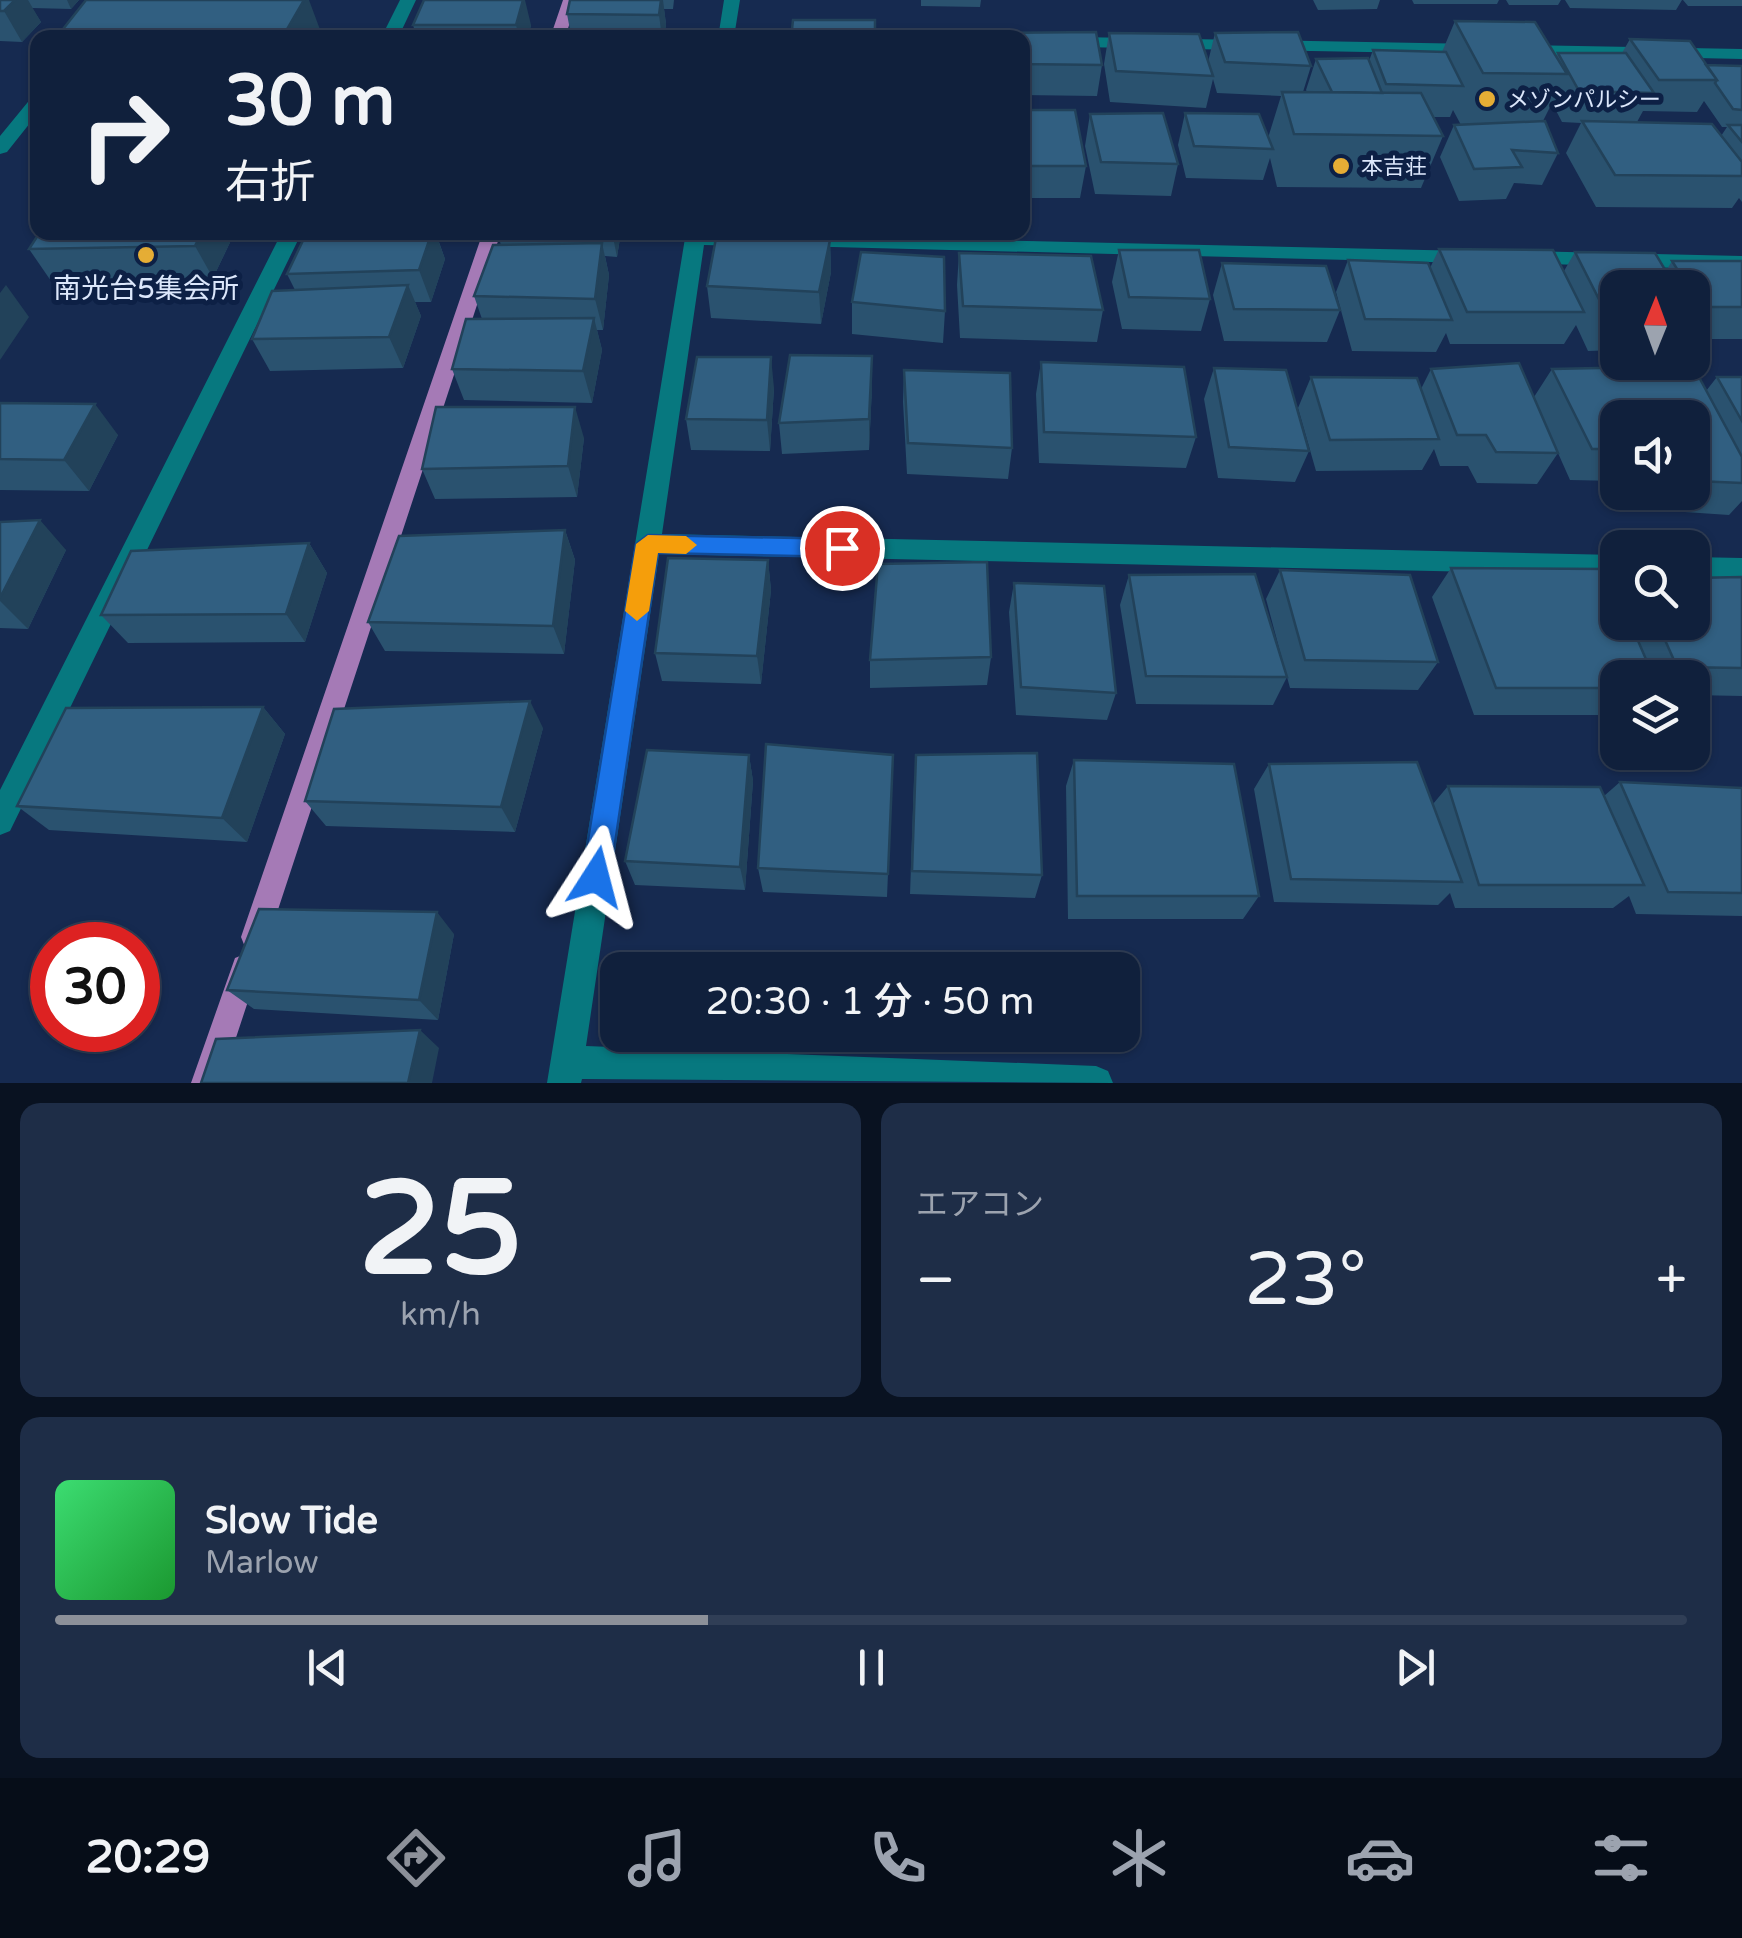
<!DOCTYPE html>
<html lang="ja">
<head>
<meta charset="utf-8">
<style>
	body { margin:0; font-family:"Varela Round","Noto Sans JP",sans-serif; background:#1e2d47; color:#f1f3f6; height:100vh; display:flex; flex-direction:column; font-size:38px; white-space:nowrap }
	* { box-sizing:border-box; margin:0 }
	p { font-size:32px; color:#9ca3af }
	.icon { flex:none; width:55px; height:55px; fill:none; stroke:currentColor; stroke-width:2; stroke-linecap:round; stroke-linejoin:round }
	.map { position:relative; height:1083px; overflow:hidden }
	.details { display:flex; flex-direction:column; gap:20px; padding:20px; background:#091221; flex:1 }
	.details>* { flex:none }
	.guide { position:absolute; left:30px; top:30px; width:1000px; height:210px; border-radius:20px; box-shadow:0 2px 8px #0004,0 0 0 2px #303e56; background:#10203c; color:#f1f3f6; overflow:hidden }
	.needle { width:65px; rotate:1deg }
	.tools { position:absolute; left:1600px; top:270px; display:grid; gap:20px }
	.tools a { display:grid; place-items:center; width:110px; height:110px; border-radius:20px; background:#10203c; box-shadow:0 2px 8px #0004,0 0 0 2px #303e56; font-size:50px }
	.speed { position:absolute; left:30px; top:922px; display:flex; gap:20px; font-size:50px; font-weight:700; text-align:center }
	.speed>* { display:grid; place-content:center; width:130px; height:130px; border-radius:50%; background:#10203c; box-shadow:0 2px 8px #0004,0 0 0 2px #303e56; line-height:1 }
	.speed .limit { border:15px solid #d22; background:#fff; color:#111 }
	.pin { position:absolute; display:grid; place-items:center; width:85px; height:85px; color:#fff; margin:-42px; border:5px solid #fff; border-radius:50%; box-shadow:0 2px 10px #0007 }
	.me { position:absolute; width:110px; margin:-55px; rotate:9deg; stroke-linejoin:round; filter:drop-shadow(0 0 8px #0008) }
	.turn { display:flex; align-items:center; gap:35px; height:210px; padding:0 30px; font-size:45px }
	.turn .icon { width:130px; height:130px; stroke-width:2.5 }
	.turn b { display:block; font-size:70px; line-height:85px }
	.big { font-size:75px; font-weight:600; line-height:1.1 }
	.details .tile { flex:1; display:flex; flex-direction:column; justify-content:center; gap:15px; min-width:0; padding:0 35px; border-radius:20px; background:#1e2d47 }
	.details .dial { align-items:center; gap:0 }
	.dial b { font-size:130px; line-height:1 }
	.song { display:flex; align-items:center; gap:30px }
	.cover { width:120px; height:120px; border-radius:15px; background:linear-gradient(135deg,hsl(140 70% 55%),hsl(130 70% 35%)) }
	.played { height:10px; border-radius:5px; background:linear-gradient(90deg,#8c9099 40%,#303e56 40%) }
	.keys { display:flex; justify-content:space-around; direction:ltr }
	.heat { display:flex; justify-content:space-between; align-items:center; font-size:55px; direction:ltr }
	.details .tiles { flex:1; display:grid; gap:20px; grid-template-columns:1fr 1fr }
	.tile:last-child { grid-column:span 2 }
	.trip { position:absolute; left:600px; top:952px; width:540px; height:100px; border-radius:20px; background:#10203c; box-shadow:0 2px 8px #0004,0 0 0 2px #303e56; font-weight:600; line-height:100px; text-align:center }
	.tab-bar { display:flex; height:160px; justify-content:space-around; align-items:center; background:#060d18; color:#9ca3af }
	.tab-bar .icon { width:70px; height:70px }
	.tab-bar .on { color:#8c9099 }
	.tab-bar b { font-size:45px; color:#f1f3f6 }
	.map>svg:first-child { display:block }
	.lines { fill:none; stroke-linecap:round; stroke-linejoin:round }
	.stream { fill:#a57ab6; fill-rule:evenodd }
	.minor { fill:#07787f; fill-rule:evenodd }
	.wall { fill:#2a526f; fill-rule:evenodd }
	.shaded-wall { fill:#22425a }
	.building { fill:#315f81; stroke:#22425a; stroke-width:2.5 }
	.route { fill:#1a73e8; stroke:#114b97; stroke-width:2.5 }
	.slow { fill:#f59e0b }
	.poi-dot { fill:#e5ad35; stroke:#0d2045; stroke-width:4 }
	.labels { text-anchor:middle; stroke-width:10; stroke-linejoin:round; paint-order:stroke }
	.far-poi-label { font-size:22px; fill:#dce7fb; stroke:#0d2045; text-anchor:start }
	.poi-label { font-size:28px; fill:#dce7fb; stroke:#0d2045 }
</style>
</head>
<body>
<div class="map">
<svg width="1742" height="1083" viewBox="0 0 1742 1083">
	<rect width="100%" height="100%" fill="#162a50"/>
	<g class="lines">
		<path class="stream" d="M563 0H577L565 38H550Z
			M483 232H501L269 937 265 947 255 951 245 947 241 937Z
			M245 954 255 958 259 968 221 1083H191L235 958Z"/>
		<path class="minor" d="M400 0H416L398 38H381Z
			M724 0H740L735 31 824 33 832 38H718Z
			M1022 36 1477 44 1485 49 1477 54 1022 46V38H1016Z
			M1522 45 1742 49V59L1516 54 1514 50Z
			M38 96V113L7 152 0 154V136L32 97Z
			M282 232H302L10 831 0 835V790Z
			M686 232 750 234 760 240 750 246 704 245 662 534 1618 555V575L659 554 586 1046 1096 1066 1108 1071 1113 1083 582 1079 581 1083H547Z
			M800 236 1469 251 1479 257 1469 263 793 246 790 242Z
			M1524 251 1742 256V270L1517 263V253Z
			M1692 557 1742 558V578L1692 577Z"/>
	</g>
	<path class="wall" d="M0 0H79L71 9 32 8 41 22 22 42 0 41Z
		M570 0H674L673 9H664L666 24 664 38H561L570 30 567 14Z
		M921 0H981L980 7 921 6Z
		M1313 0H1380L1377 9 1318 10Z
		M1412 0H1499L1497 4H1414Z
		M1506 0H1561L1558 5H1509Z
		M1565 0H1682L1676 10 1570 8Z
		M1683 0H1742V6H1688Z
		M1455 21 1556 57 1558 53H1622L1630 39 1706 65 1742 66V202L1739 198 1732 208 1596 207 1566 153 1581 123 1562 122 1552 103 1543 121 1558 153 1542 185 1514 183 1506 199 1459 201 1440 157 1454 125H1461L1453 110 1450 117H1433L1443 136 1421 188 1277 187 1270 158 1263 180 1186 178 1178 145 1185 113 1268 138 1281 96 1217 93 1213 79 1206 108 1110 102 1104 64 1109 33 1208 62 1215 33 1311 66 1303 92H1307L1306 90 1316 59 1369 61 1373 50 1442 52ZM1704 101 1722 127H1727L1721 136 1637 122 1643 111 1697 112Z
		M413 25H531L528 38H417Z
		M1096 32 1102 65 1097 96 1022 95V38H992L993 33Z
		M1022 110 1086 166 1080 198H1022Z
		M1090 114 1178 164 1171 196 1095 194 1085 146Z
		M235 232 213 278 51 281 29 249Z
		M307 232H462L458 242H439L445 259 431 302H415L421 316 403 368 270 371 252 339 295 290 287 274Z
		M497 232H621L617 257 605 256 609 275 603 330H597L602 350 592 403 464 400 452 369 482 319 474 296 501 245Z
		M830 240 831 272 821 324 711 318 707 286Z
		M1439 249 1564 271 1575 252 1666 271 1672 261H1742V339H1692V288H1618V350L1588 351 1576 325 1564 344H1450L1446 333 1436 352 1352 351 1336 292 1348 260 1430 268Z
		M1119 250 1210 299 1201 331 1122 329 1112 282Z
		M959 253 1103 310 1097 342 960 338 957 285Z
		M1222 263 1340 310 1327 342 1224 341 1213 295Z
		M852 302 945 311 943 343 852 334Z
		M1041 362 1196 437 1186 468 1039 463 1036 394Z
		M1214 368 1309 451 1295 482 1218 478 1204 399Z
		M1431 369 1534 397 1552 369 1706 391 1717 377H1742V501L1729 515 1670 511 1659 492H1692V418H1618V481L1570 480 1558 453 1537 484 1477 483 1468 466H1440L1434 449 1422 470 1316 471 1298 408 1311 377 1421 389Z
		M904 370 1012 448 1008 479 907 474 903 402Z
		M872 387 869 450 782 454 779 423Z
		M774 388 770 451 691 450 686 419Z
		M0 403 118 435 89 491 0 490Z
		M584 438 577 497 435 499 422 469Z
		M0 522 66 550 28 629 0 628Z
		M565 530 575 560 564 654 385 651 368 622Z
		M309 543 327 573 305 642 128 643 101 615Z
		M768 560 771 590 761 684 662 681 655 653Z
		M1451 568 1618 622H1692L1742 577V696L1692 695V678H1618V715H1474L1432 597Z
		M1280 570 1438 662 1418 690 1290 688 1287 677 1273 705 1136 704 1120 605 1129 575 1286 674 1266 599Z
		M1014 583 1116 693 1107 720 1016 715 1009 612Z
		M991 657 987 685 870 688V660Z
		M263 707 285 734 247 842 49 830 17 806Z
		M543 728 515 832 326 826 305 801Z
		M749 755 753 781 745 890 635 885 625 861Z
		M893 755 887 897 763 892 758 868Z
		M1074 760 1259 896 1243 919H1068L1066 786Z
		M1269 764 1433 804 1448 786 1604 796 1620 782 1742 788V916L1636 914 1629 896 1613 908H1455L1450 893 1438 905 1274 902 1254 789Z
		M914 781 1042 875 1035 898 910 894Z
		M454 934 438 1020 254 1009 227 990Z"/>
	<path class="shaded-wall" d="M15 0H28L41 22 22 42 4 11Z
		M67 0H79L71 9Z
		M304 0H309L322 35 321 38H282Z
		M523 0H525L531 25 528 38H519L516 25Z
		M661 0H663L666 24 664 38H662L659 15Z
		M202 232H235L213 278 195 246Z
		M432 232H435L445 259 431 302 419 270Z
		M612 232H621L617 257Z
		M830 240 831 272 821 324 819 292Z
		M602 243 609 275 603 330 595 299Z
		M6 285 29 317 0 360V293Z
		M408 285 421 316 403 368 389 337Z
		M594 318 602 350 592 403 583 371Z
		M872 356V387L869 450V419Z
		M771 357 774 388 770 451 767 420Z
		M95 404 118 435 89 491 64 460Z
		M575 407 584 438 577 497 568 466Z
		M40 520 66 550 28 629 0 601V598Z
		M565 530 575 560 564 654 553 626Z
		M309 543 327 573 305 642 286 614Z
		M768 560 771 590 761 684 757 656Z
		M530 701 543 728 515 832 501 807Z
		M263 707 285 734 247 842 222 818Z
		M749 755 753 781 745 890 740 867Z
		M437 912 454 934 438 1020 419 1000Z
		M420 1030 439 1048 432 1083H408Z"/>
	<path class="building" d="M0 0H15L4 11H0Z
		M86 0H304L282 38H56Z
		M424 0H523L516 25H413Z
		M570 0H661L659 15 567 14Z
		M793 20H875V38H791Z
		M1455 21 1535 22 1567 74 1483 73Z
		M564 30H659L657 38H561Z
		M975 30 976 38H892L893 32Z
		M1096 32 1102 65 1022 64V38H993V33Z
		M1298 32 1311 66 1225 62 1215 33Z
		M1109 33 1199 34 1213 76 1116 71Z
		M437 34 507 36 506 38H434Z
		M1630 39 1690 41 1717 80H1659Z
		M1373 50 1446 52 1463 86 1386 84Z
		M1558 53H1626L1654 93 1579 91Z
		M1368 58 1382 93 1332 92 1316 59Z
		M1706 65 1742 66V110L1733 109 1715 83 1717 80Z
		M1282 92 1421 93 1443 136 1294 134Z
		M1022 110H1075L1086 166H1022Z
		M1163 113 1178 164 1101 162 1090 114Z
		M1185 113 1259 114 1273 149 1194 146Z
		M1545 121 1558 153 1512 150 1522 167 1474 169 1454 125Z
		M1582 121 1712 124 1742 162V176L1615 175Z
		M1728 125H1742V142Z
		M40 232H202L195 246 29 249Z
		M307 232H432L419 270 287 274Z
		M716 238 830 240 819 292 707 286Z
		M602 243 595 299 474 296 493 245Z
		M1439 249 1553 250 1584 312H1467Z
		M1119 250H1199L1210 299 1129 297Z
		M861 252 944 257 945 311 852 302Z
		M1575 252 1655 253 1676 288H1618V319H1609Z
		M959 253 1091 256 1103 310 963 306Z
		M1348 260 1428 263 1452 320 1365 319Z
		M1672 261H1742V307H1702L1692 292V288H1689Z
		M1222 263 1326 266 1340 310 1234 309Z
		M408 285 389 337 252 339 272 291Z
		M594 318 583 371 452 369 466 319Z
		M790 355 872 356 869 419 779 423Z
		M697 357H771L767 420 686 419Z
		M1041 362 1184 367 1196 437 1044 432Z
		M1519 363 1558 453 1496 452 1486 435H1457L1431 369Z
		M1693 366 1742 457V483L1696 481 1692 475V418H1618V449H1592L1552 369Z
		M1214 368 1286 370 1309 451 1229 447Z
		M904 370 1010 373 1012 448 908 443Z
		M1311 377 1417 378 1439 439 1330 440Z
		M1717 377H1742V421Z
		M0 403 95 404 64 460 0 459Z
		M436 407H575L568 466 422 469Z
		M40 520 0 598V522Z
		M565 530 553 626 368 622 399 536Z
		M309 543 286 614 101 615 131 551Z
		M668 558 768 560 757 656 655 653Z
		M987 562 991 657 870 660 878 564Z
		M1451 568 1607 569 1618 593V622H1630L1654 678H1618V688H1496Z
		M1280 570 1410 575 1438 662 1305 660Z
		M1255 574 1287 677 1146 676 1129 575Z
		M1742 577V668L1677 667 1657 622H1692V578Z
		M1014 583 1104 586 1116 693 1021 687Z
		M530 701 501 807 305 801 334 709Z
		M263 707 222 818 17 806 66 708Z
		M766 744 893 755 888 874 758 868Z
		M647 750 749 755 740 867 625 861Z
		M1037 753 1042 875 912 871 916 755Z
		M1074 760 1234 764 1259 896H1077Z
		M1417 762 1462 882 1291 879 1269 764Z
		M1620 782 1742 788V893L1668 892Z
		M1448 786 1600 787 1644 885H1479Z
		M259 909 437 912 419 1000 227 990Z
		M420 1030 408 1083H201L216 1039Z"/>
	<path class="route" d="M648 535 842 539 853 548 842 557 658 553 610 877 606 886 596 890 586 886 582 877 636 544Z"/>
	<path class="slow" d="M648 535 686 536 697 545 686 554 658 553 649 611 637 621 625 611 636 544Z"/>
	<g class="poi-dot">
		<circle cx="1487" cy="99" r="10"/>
		<circle cx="1341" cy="166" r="10"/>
		<circle cx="146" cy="255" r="10"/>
	</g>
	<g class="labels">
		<g class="far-poi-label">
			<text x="1507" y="107">メゾンパルシー</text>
			<text x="1361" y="174">本吉荘</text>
		</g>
		<g class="poi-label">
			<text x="146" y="298">南光台5集会所</text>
		</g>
	</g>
</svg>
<div class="tools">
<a><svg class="needle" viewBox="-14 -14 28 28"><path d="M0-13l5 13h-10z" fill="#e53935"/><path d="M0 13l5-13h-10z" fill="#9ca3af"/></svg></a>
<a><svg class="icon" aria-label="sound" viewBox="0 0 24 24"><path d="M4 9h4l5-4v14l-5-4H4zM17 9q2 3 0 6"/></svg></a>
<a><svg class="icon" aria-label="search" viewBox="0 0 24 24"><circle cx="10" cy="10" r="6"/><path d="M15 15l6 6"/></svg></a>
<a><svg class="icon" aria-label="layers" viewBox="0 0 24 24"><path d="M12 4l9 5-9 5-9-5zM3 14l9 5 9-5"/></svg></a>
</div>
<div class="speed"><div class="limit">30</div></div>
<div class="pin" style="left:842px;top:548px;background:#d93025"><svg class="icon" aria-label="arrive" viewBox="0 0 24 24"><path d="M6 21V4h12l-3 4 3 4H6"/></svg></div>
<svg class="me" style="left:596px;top:877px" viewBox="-20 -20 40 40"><path d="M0-17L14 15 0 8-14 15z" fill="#1a73e8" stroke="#fff" stroke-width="4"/></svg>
<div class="trip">20:30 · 1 分 · 50 m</div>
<div class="guide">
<div class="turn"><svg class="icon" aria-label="right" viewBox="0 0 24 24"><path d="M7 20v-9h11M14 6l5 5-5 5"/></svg><div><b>30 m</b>右折</div></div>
</div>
</div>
<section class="details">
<div class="tiles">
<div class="tile dial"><b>25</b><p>km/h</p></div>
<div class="tile"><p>エアコン</p>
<div class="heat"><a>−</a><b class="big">23°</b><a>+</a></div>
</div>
<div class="tile">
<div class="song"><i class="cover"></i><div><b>Slow Tide</b><p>Marlow</p></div></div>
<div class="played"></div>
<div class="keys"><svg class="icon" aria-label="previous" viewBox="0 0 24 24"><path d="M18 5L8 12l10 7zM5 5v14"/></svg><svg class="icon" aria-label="pause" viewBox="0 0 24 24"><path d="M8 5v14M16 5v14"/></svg><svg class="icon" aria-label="next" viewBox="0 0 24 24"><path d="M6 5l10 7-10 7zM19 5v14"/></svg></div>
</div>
</div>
</section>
<nav class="tab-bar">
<b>20:29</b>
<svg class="icon on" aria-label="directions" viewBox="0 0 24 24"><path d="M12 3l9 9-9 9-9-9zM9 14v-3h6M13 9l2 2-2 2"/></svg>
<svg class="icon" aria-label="music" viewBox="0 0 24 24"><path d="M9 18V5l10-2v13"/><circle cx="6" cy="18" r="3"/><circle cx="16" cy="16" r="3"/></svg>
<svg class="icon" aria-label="phone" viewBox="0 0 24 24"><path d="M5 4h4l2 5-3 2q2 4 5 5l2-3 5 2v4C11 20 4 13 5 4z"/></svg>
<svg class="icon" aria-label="climate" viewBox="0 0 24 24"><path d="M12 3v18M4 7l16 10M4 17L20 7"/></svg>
<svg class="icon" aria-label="car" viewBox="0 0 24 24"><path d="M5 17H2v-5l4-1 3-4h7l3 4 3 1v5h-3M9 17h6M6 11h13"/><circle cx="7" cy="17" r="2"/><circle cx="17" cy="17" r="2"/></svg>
<svg class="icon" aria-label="filters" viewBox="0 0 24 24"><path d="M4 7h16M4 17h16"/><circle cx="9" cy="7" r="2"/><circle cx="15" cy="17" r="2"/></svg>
</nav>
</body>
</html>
